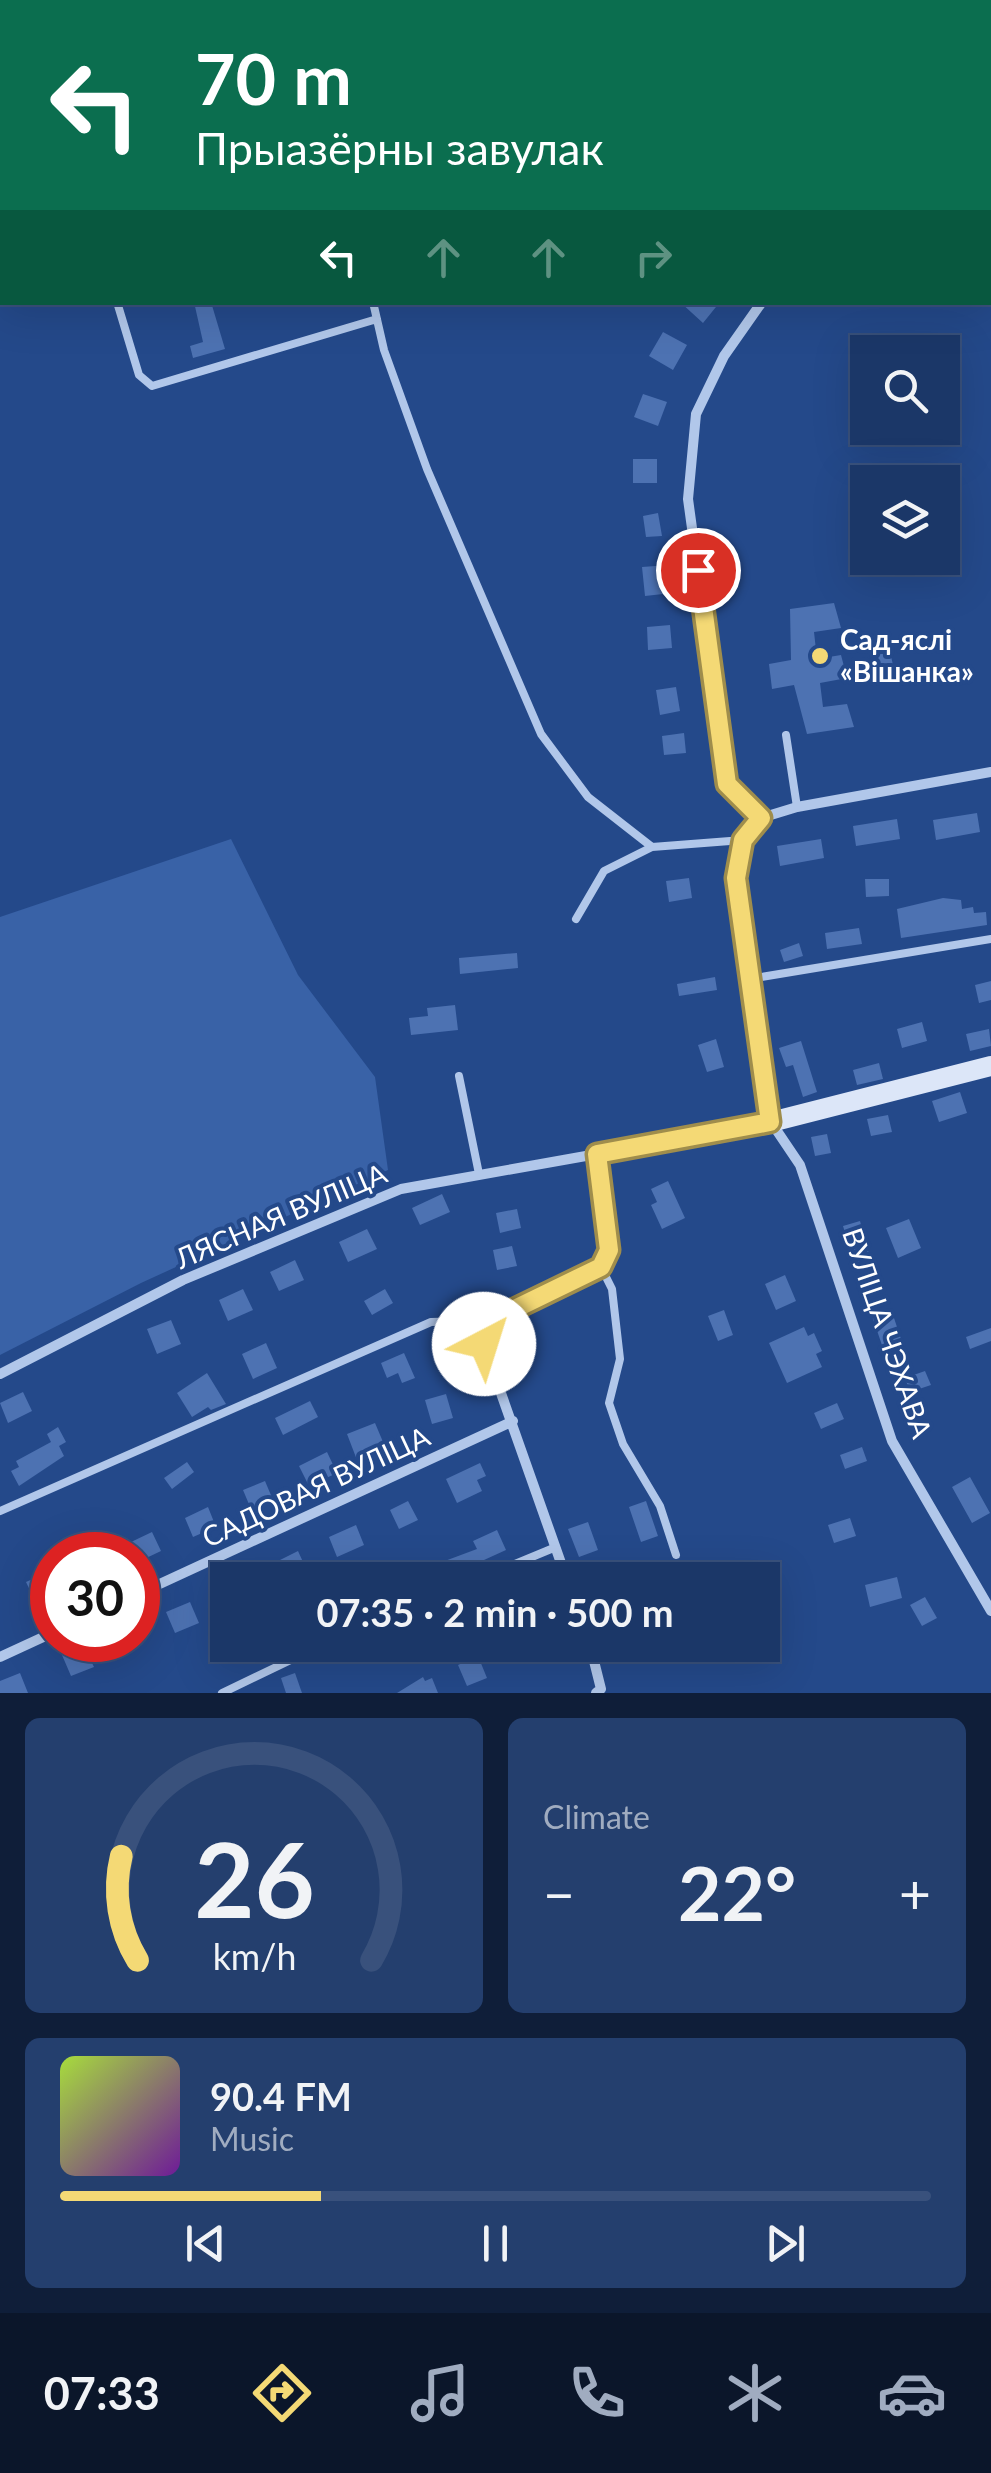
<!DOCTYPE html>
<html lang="en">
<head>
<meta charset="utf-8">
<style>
	body { margin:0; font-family:Lato,sans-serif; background:#243f6e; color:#f1f3f6; height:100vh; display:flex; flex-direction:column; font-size:38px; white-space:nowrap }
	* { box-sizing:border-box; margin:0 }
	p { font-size:32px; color:#a0acc0 }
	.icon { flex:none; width:55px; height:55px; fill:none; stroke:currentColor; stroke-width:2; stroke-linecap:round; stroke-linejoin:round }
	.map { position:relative; height:1693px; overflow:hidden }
	.details { display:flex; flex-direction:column; gap:25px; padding:25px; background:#0f1e39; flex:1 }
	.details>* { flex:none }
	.guide { position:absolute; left:0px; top:0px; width:992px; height:305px; box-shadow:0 10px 40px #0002,0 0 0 2px #39517c; background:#0b6e4f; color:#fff; overflow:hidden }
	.buttons { position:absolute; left:850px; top:335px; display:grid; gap:20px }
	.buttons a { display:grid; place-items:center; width:110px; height:110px; border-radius:0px; background:#1b3768; box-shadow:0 10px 40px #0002,0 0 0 2px #39517c; font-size:50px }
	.speed { position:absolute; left:30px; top:1532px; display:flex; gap:20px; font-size:50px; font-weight:700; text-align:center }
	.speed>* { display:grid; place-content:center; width:130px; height:130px; border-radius:50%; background:#1b3768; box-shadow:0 10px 40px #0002,0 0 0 2px #39517c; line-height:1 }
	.speed .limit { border:15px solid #d22; background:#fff; color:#111 }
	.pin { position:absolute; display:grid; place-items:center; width:85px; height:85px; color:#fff; margin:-42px; border:5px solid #fff; border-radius:50%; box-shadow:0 2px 10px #0007 }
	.me { position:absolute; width:110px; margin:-55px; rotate:40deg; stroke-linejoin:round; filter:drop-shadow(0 0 8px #0008) }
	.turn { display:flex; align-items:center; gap:35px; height:210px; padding:0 30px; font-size:45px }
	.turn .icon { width:130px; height:130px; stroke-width:2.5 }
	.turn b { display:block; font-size:70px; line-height:85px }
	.lanes { display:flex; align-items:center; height:95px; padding:0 30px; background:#0003; justify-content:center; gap:50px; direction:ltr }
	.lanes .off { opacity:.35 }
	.big { font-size:75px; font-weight:700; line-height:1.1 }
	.details .card { flex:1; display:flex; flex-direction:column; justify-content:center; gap:15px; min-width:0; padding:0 35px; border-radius:15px; background:#243f6e }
	.details .dial { align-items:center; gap:0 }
	.dial svg { height:260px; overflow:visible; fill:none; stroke:#39517c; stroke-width:7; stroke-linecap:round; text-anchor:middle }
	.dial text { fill:#f1f3f6; stroke:none }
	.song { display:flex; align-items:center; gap:30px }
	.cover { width:120px; height:120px; border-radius:15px; background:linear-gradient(135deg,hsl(80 70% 55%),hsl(280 70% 35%)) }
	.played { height:10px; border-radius:5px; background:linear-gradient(90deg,#f4d975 30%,#39517c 30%) }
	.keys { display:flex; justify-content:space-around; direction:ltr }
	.heat { display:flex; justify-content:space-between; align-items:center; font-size:55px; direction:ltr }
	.details .tiles { flex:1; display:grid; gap:25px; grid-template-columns:1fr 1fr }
	.card:last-child { grid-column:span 2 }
	.trip { position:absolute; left:210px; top:1562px; width:570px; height:100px; border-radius:0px; background:#1b3768; box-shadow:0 10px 40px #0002,0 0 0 2px #39517c; font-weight:700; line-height:100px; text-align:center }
	.menu { display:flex; height:160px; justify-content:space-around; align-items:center; background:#0b162a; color:#a0acc0 }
	.menu .icon { width:70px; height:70px }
	.menu .current { color:#f4d975 }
	.menu b { font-size:45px; color:#f1f3f6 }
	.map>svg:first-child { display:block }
	.green { fill:#3962a7 }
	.building { fill:#4d72b2 }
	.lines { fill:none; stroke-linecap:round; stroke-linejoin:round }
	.lane { stroke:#b1c7ea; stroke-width:8 }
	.street { stroke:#b1c7ea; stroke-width:10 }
	.secondary { stroke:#dce6f8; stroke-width:20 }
	.route-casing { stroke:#9f8d4c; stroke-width:25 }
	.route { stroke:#f4d975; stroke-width:18 }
	.poi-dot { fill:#f4d975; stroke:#24498a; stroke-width:4 }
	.labels { text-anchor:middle; stroke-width:8; stroke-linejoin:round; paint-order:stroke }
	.poi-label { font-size:28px; font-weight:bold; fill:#fff; stroke:#24498a; text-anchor:start }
	.street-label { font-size:28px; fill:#fff; stroke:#24498a }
</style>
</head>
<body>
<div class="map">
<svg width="991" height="1693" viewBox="0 0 991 1693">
	<rect width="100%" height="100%" fill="#24498a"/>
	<path class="green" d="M231 839 298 975 375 1077 388 1170 141 1283 0 1355V917Z"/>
	<path class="building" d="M194 302H211L225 349 193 358 190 346 203 342Z
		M680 302H720L703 323Z
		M663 332 687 345 673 370 649 356Z
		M643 394 667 402 658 426 634 417Z
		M633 459H657V483H633Z
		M658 513 662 536 646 537 643 516Z
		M669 565 672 593 645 596 642 567Z
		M834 603 841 628 814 632 817 659 841 655 847 678 820 683 823 707 847 704 854 727 807 734 794 685 772 689 769 664 791 660 790 609Z
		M670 625 672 648 648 650 647 627Z
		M890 652 893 665 884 667 886 682 873 685 872 656Z
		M676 687 680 711 660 715 656 690Z
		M684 733 686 753 664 755 662 736Z
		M977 813 980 832 936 840 933 820Z
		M897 819 900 839 856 846 853 826Z
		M821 839 824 858 780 866 777 846Z
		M689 878 692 898 669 902 666 881Z
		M865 879H889V896L866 897Z
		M943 898 961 900 962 909 973 907 974 913 986 912 987 925 901 938 897 909Z
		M859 928 862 944 827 949 825 933Z
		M799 943 803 956 784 962 780 950Z
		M517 953 518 968 460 974 459 958Z
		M715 977 717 990 679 996 677 984Z
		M991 981V1000L979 1003 975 985Z
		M455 1005 458 1030 411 1035 409 1018 428 1016 427 1008Z
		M922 1022 927 1041 902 1048 897 1029Z
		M989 1029 991 1046 970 1051 966 1034Z
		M716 1039 724 1067 707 1072 698 1045Z
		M801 1041 817 1092 803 1097 793 1065 786 1067 779 1048Z
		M879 1063 883 1079 857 1085 853 1070Z
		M960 1092 967 1113 939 1122 932 1101Z
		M888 1115 892 1132 871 1136 867 1119Z
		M827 1134 831 1153 815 1156 811 1137Z
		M668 1181 685 1218 662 1229 651 1205 657 1202 651 1189Z
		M442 1194 450 1212 420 1225 412 1208Z
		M517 1209 521 1228 500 1233 496 1213Z
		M909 1219 921 1248 898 1258 886 1228Z
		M860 1221 870 1258 854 1263 843 1226Z
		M367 1229 377 1249 348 1262 339 1242Z
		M512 1246 517 1266 497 1270 493 1250Z
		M295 1260 304 1280 279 1291 270 1272Z
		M785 1275 796 1301 776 1310 765 1284Z
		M243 1289 253 1310 228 1321 219 1300Z
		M385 1289 393 1303 372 1315 364 1301Z
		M891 1309 903 1345 884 1351 872 1316Z
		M724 1310 733 1335 718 1341 708 1316Z
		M171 1320 181 1344 157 1354 147 1329Z
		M804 1327 808 1336 814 1333 822 1351 816 1354 822 1367 787 1383 769 1343Z
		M991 1328V1341L970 1349 966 1337Z
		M266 1343 277 1368 253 1379 242 1354Z
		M404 1353 415 1378 402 1383 398 1373 387 1378 381 1363Z
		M925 1371 931 1385 910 1392 905 1378Z
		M207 1373 226 1404 211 1410 208 1407 192 1417 177 1393Z
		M23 1392 32 1411 8 1423 0 1403Z
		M446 1394 453 1418 432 1424 425 1400Z
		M310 1401 318 1417 283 1435 275 1418Z
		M837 1403 844 1419 821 1429 814 1413Z
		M375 1423 386 1449 357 1460 347 1434Z
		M58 1427 66 1442 59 1446 64 1456 19 1486 11 1471 19 1467 16 1461 51 1442 47 1434Z
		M862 1447 867 1461 845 1469 840 1455Z
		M327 1452 337 1473 309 1486 299 1466Z
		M187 1462 194 1472 172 1489 164 1478Z
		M480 1463 486 1476 477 1480 482 1491 457 1503 446 1479Z
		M970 1477 990 1513 972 1523 952 1487Z
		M265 1481 273 1500 251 1509 243 1490Z
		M408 1501 418 1520 399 1529 390 1510Z
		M646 1501 658 1536 641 1542 629 1507Z
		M208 1507 216 1527 193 1537 185 1518Z
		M850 1518 856 1536 834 1543 828 1525Z
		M588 1522 598 1550 579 1557 568 1529Z
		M356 1525 364 1545 337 1557 329 1537Z
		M497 1530 506 1550 440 1580 434 1565 477 1549 473 1541Z
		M152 1532 161 1551 140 1561 131 1542Z
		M298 1551 308 1573 285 1580 276 1562Z
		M667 1565 672 1580H656L653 1569Z
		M44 1574 52 1596 36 1603 26 1582Z
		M897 1577 902 1598 870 1607 865 1585Z
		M925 1597 937 1618 922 1626 910 1605Z
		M190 1602 199 1623 175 1633 166 1612Z
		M109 1640H132L136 1649 117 1658Z
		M517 1645H559V1646L523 1660Z
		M84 1647 94 1667 71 1676 62 1655Z
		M478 1656 487 1678 467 1686 458 1665Z
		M20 1673 28 1693H0V1681Z
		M295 1673 302 1693H286L281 1678Z
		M423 1677 425 1681 432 1678 438 1693H397Z"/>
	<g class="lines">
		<path class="lane" d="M117 302 139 375 152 386 377 319
			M373 302 384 350 427 469 541 734 588 797 652 847
			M786 735 797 807
			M576 919 604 871 652 847 743 840
			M749 979 991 939
			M459 1076 479 1174
			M601 1267 612 1289 620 1359 609 1403 623 1444 660 1506 676 1555
			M0 1511 431 1322 492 1320
			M476 1580 556 1547
			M222 1693 322 1645"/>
		<path class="street" d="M920 0 921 2
			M990 91H991
			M990 230H991
			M761 818 743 840 736 878 771 1122 800 1165 892 1441 991 1611
			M761 818 727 784 688 499 696 414 724 356 762 302
			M761 818 797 807 991 772
			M0 1374 183 1280 401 1189 597 1154 609 1249 601 1267 492 1320 484 1345 567 1580
			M138 1594 513 1421
			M590 1645 601 1689 596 1693
			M0 1657 52 1633"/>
		<path class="secondary" d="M597 1154 771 1122 991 1066"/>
	</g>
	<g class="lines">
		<defs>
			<path id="route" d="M484 1344 492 1320 601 1267 609 1250 597 1154 770 1122 736 878 743 840 761 818 727 784 698 570"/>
		</defs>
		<use href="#route" class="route-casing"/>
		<use href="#route" class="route"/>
	</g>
	<circle class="poi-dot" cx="820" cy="656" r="10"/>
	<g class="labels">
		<g class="poi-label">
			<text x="840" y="650">Сад-яслі<tspan x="840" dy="32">«Вішанка»</tspan></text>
		</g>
		<g class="street-label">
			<text transform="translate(281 1216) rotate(-23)" y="10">ЛЯСНАЯ ВУЛІЦА</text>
			<text transform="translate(887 1333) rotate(71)" y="10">ВУЛІЦА ЧЭХАВА</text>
			<text transform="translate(316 1487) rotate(-25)" y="10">САДОВАЯ ВУЛІЦА</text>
		</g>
	</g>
</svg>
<div class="buttons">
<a><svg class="icon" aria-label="search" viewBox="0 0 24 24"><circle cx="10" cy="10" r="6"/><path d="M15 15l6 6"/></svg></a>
<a><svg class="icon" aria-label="layers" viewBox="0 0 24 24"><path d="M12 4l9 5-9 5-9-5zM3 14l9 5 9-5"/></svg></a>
</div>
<div class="speed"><div class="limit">30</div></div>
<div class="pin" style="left:698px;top:570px;background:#d93025"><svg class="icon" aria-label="arrive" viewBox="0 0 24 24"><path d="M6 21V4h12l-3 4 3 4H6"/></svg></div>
<svg class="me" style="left:484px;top:1344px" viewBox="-20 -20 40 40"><circle r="19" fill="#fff"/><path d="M0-13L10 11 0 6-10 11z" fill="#f4d975"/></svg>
<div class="trip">07:35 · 2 min · 500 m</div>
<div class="guide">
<div class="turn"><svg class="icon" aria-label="left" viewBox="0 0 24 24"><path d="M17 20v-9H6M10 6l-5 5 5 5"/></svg><div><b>70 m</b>Прыазёрны завулак</div></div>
<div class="lanes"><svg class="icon" aria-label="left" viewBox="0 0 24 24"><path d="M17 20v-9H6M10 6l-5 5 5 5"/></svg><svg class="icon off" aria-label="ahead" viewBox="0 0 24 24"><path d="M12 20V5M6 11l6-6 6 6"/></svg><svg class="icon off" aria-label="ahead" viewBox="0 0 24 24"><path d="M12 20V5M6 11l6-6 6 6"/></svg><svg class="icon off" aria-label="right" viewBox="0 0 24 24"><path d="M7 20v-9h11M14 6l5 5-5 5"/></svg></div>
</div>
</div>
<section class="details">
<div class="tiles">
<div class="card dial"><svg viewBox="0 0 100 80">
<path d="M14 69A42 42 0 1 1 86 69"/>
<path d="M14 69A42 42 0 0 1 9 37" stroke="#f4d975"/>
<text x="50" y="56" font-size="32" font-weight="700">26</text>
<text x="50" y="72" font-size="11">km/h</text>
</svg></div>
<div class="card"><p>Climate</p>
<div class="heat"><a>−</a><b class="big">22°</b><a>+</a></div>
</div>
<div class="card">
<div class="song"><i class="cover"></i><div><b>90.4 FM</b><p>Music</p></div></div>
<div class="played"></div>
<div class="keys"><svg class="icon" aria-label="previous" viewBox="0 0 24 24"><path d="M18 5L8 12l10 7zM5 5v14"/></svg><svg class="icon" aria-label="pause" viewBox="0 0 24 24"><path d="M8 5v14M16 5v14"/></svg><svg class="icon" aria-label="next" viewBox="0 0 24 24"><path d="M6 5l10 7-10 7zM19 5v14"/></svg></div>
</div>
</div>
</section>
<nav class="menu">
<b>07:33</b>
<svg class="icon current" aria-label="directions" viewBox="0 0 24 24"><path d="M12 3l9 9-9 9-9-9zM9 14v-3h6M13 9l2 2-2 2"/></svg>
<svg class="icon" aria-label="music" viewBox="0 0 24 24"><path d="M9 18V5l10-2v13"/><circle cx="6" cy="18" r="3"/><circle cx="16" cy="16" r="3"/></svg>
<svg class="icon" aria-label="phone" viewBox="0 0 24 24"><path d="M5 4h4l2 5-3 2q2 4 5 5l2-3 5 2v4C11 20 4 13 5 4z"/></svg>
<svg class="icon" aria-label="climate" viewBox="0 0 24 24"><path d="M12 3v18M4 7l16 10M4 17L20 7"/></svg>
<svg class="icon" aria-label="car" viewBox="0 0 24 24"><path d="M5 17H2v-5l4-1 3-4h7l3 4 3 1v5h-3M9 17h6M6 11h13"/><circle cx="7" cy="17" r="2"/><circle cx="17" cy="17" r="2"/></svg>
</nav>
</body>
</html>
